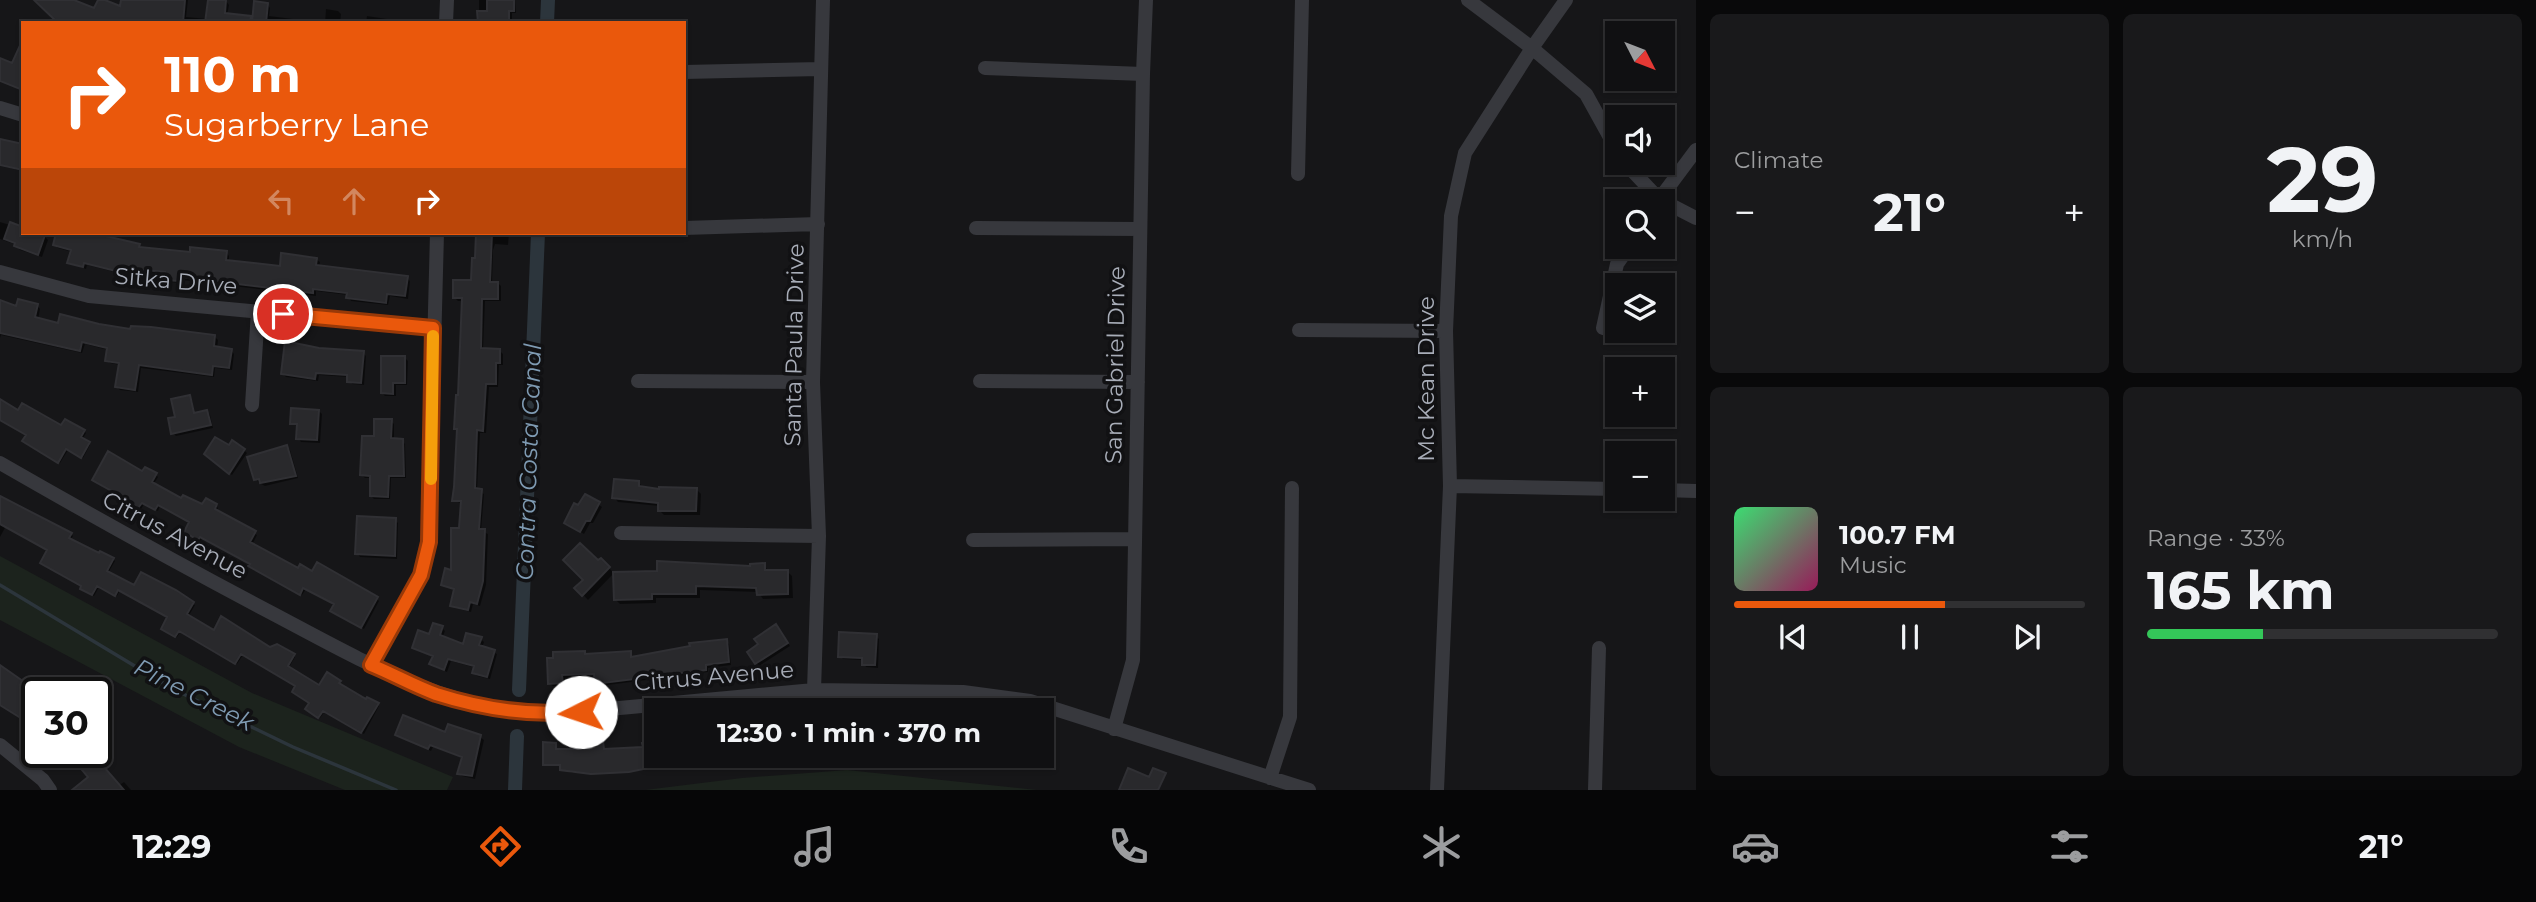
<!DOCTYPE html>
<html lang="en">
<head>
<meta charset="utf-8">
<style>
	body { margin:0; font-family:Montserrat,sans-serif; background:#19191b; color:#f1f3f6; height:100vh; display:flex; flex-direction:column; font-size:26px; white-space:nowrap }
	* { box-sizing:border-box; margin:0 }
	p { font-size:23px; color:#9c9d9f }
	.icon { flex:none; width:38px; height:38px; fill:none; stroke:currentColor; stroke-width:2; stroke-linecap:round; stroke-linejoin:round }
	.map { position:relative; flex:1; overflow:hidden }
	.side { display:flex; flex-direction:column; gap:14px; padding:14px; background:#09090a; width:840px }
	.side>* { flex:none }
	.hud { position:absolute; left:21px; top:21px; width:665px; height:214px; border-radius:0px; box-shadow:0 2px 5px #0004,0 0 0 2px #303032; background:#ea580c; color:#fff; overflow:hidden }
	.needle { width:46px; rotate:132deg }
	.tools { position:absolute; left:1605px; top:21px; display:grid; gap:14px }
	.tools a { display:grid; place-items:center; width:70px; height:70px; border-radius:0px; background:#101012; box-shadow:0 2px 5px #0004,0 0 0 2px #303032; font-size:35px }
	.speed { position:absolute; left:21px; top:677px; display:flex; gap:14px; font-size:35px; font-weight:700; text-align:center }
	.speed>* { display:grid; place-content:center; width:91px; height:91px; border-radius:50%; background:#101012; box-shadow:0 2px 5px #0004,0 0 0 2px #303032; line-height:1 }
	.speed .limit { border:4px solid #111; border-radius:10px; background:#fff; color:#111 }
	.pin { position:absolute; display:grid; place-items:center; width:60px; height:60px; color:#fff; margin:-30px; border:4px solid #fff; border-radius:50%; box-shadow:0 2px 7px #0007 }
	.me { position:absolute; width:77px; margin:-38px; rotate:266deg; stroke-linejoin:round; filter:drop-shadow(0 0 5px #0008) }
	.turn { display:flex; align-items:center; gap:24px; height:147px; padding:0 28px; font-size:32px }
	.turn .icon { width:91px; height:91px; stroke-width:2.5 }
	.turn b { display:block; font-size:49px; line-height:60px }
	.lanes { display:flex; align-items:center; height:66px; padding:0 28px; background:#0003; justify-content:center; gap:35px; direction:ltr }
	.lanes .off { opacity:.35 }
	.big { font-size:52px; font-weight:700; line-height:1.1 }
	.side .tile { flex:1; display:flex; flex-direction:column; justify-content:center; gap:10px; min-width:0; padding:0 24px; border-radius:10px; background:#19191b }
	.side .dial { align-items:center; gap:0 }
	.dial b { font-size:91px; line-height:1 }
	.song { display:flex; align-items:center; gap:21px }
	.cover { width:84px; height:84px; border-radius:10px; background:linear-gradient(135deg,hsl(140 70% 55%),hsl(330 70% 35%)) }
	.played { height:7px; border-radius:4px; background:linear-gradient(90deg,#ea580c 60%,#303032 60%) }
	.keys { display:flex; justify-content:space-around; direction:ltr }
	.heat { display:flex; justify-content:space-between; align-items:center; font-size:38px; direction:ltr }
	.charge { height:10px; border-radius:5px; background:linear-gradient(90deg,#34c759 33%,#303032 0) }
	.side .tiles { flex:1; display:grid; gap:14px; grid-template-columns:repeat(2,1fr) }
	.trip { position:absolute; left:644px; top:698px; width:410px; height:70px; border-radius:0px; background:#101012; box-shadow:0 2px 5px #0004,0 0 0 2px #303032; font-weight:700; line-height:70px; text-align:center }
	.tab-bar { display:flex; height:112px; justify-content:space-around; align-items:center; background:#060607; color:#9c9d9f }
	.tab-bar .icon { width:49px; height:49px }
	.tab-bar .current { color:#ea580c }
	.tab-bar b { font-size:32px; color:#f1f3f6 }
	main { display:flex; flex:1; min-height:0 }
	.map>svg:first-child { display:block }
	.green { fill:#1c231d }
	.shadow { fill:#0007 }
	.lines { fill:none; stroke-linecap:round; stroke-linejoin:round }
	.stream { stroke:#2c353c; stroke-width:3.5 }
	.canal { stroke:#2c353c; stroke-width:14 }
	.building { fill:#29292c; stroke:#303034; stroke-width:2 }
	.minor { stroke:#37383d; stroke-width:14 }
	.route-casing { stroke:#983908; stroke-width:18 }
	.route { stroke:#ea580c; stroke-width:12 }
	.slow { stroke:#f59e0b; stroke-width:12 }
	.labels { text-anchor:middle; stroke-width:7; stroke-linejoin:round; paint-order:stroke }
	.street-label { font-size:23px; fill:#a8adb8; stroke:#111113 }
	.water-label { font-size:24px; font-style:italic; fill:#7f9bb3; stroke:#111113 }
</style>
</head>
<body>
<main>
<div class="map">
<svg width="1696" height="790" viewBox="0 0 1696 790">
	<rect width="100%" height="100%" fill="#161618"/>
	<path class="green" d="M0 556 252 693 453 777 447 790H345L239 747 0 620Z
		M847 770 1037 790H645L742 778Z"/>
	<path class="shadow" d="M33 0H71L95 10 100 0 122 8 123 0H188L186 17 207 19 210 0 226 1 229 5 227 15 254 18 267 4 270 8 269 16 325 23 326 9 338 11 341 14 340 23H60Z
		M479 0H515L516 13H512V23H479Z
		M367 16 400 21 402 23H366Z
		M23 50V91L0 82V60L13 66Z
		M0 141 23 146V171L0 166Z
		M0 222 23 229V233L44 236 48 240 42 257 20 250 17 245 0 239Z
		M58 233 74 236 75 233H96L95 235 139 246 142 249 191 254 226 252 229 256V262L281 268 316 259 320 262 319 267 407 278 410 281 408 299 390 296 388 305 351 301 348 295 316 291V296L182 280V283L169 282 166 279V274L136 271 135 277 87 265 86 269 69 263 72 252 58 248 55 245Z
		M478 233H509L508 245 495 244 493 250 492 283H498L501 286V301H485L483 350 500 351 503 354V365H499L498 387H489L486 433H480L477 490 484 494 481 531 488 534 486 585 480 606 473 604 471 612 455 608 452 605 456 590 443 585 453 572 462 504 454 500 463 301H458L455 298 473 282Z
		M0 302 17 308 37 305 40 309 38 320 59 325 99 326 215 337 218 340 217 349 231 350 234 354 232 370 215 368 214 377 141 368 138 392 120 390 117 387 120 365 110 363 107 360 108 350 85 344 82 353 1 335 0 338Z
		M319 350 363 353 366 356 364 385 352 384 349 377 319 375 318 381 286 377 283 374Z
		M405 358 408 361 407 385H396V396H385L382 393Z
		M189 397 192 400 195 415 207 412 210 415 213 428 176 436 173 433 177 418Z
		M0 401 19 412 62 428 65 421 84 431 86 433 82 440 90 445 83 458 68 450 60 463 26 442 28 435 0 419Z
		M319 411 322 414 320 443 301 442 298 438 299 427 292 423Z
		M391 421 394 424V440H402L405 444 406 478H391L390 499H374L371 496 372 478H365L362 475Z
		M287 447 290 450 298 478 265 486 259 483 256 479Z
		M229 448 244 450 247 453 232 475 209 457Z
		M143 473 156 475 158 477 153 485 182 501 203 507 216 506 218 508 216 512 257 535 252 545 298 571 377 599 379 601 364 629 335 612 336 605 306 589 302 595 252 568 251 564 202 538 201 541 188 534 191 522 160 506 158 511 144 504 141 509 129 502Z
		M639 483 643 487 661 491 697 490 701 494 700 515H664L660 511V506L618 502 614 497Z
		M585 496 602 507 593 523H590L584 534 566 523Z
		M0 498 71 534 73 536 70 540 113 559 115 561 108 573 135 587 193 604 195 605 188 617 214 632 294 655 295 657 288 669 319 688 327 674 340 682V686L367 702 378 705 379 706 364 734 325 711 320 718 309 711 311 703 297 686 243 655 237 664 181 631 177 637 164 630 169 617 120 590 117 596 99 587 94 596 83 590V586L48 550 6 526 0 537Z
		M395 520 398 523 397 559 360 557 357 553Z
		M601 560 614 573 588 600 577 588Z
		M764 565 769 572 787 571 792 576 793 598 763 599 758 592 700 590V598H656V603L620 604 615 599Z
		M442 628 445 631 442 638 465 646 481 639 484 642 482 648 497 654 490 679 477 676 474 673 476 668 451 661 447 672 435 667 431 664 434 657 414 648Z
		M779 630 790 646 759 666 756 663Z
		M876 636 879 639 878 668 866 667 863 660 843 659 840 656Z
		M726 641 729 644 731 665 708 668V672L600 686 597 683 596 676 565 678V686H553L549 683 584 652 587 656 630 653 633 659Z
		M446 734 480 737 484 740 475 779 462 776 459 773 464 758 433 747 431 751 397 735Z
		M656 742V756H684L677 758V762L630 772 572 773 563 770 562 766 544 764 556 750 591 751 603 743 604 750 645 748 644 744Z
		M51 752H67L60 760Z
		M699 756H728L700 761Z
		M91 777 118 786 124 782 131 790H85Z"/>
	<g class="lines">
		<path class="stream" d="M0 585 173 689 293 747 396 790"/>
		<path class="canal" d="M547 23 548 0
			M519 690 538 233
			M515 790 517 736"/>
	</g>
	<path class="building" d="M34 0H74L94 8 98 0H105L120 6 121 0H185L183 23H128L103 20 101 23H58Z
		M208 0H226L225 13 251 16 250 23H205Z
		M487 0H514V11H509V23H478L477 11H487Z
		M254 1 268 3 266 23H252Z
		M23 39V81L20 89 0 81V58L12 63Z
		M0 139 23 144V170L0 165Z
		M10 222 23 227V233L45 235 38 255 14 246 15 243 4 239Z
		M56 233H93L140 244 139 247 190 252V247L227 251 226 260 280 266 281 253 317 258 316 265 408 276 405 296 387 294 386 303 346 298 347 293 313 289V293L180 277 179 281 164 280 165 272 134 269 132 275 84 263 83 267 67 263 71 250 53 245Z
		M476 233H492L490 282H498V299H482L481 348 500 349V363H496V384H486L483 431 477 430 475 488 482 489 479 529H485L483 581 477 604 470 602 468 610 450 606 454 589 441 585 445 568 451 570V528H459L461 501H452L454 487 457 429H454L456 395H458L462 298H453V280H471L472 258H475Z
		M18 299 38 304 35 317 58 323 60 314 99 324 130 329 131 326 151 327 215 335 214 346 232 349 229 368 213 366 212 375 139 365 135 390 115 387 119 363 105 361 107 348 82 342 80 351 0 333V300L16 306Z
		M285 341 319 348 364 351 361 383 347 382V375L316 373 315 379 281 374Z
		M381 356H405V383H393V394L381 393Z
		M190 395 194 413 207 410 211 425 171 434 168 418 175 417 171 399Z
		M0 399 18 410 22 403 61 425 65 419 85 430 81 437 90 442 81 458 66 449 58 463 22 441 26 435 0 420Z
		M291 408 319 410 317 440 296 439 297 424H290Z
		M374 419H392L391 438 403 439 404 476H389L388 497 370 496V476L360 475 362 436H374Z
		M215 437 229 445 232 440 245 449 229 474 204 454Z
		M287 445 296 476 260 483 259 479 254 480 247 457Z
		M108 451 142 471 145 467 157 473 152 482 181 498 183 495 202 504 206 498 217 504 215 509 256 531 250 542 298 568 300 564 312 571 317 562 378 597 361 628 330 611 334 604 303 588 300 595 248 566 250 564 200 537 198 540 184 532 189 522 158 505 155 510 142 503 138 508 125 500 126 499 92 480Z
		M614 479 639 481V486L659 489V487L697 488 696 511H658V503L612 498Z
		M585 494 600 502 590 521H586L580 532 564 523 574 503 578 505Z
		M0 496 72 533 69 538 99 553 100 551 114 558 107 571 134 585 141 572 176 590 194 602 187 614 214 630 221 616 270 647 277 644 295 654 288 666 319 685 327 672 341 681 339 683 366 699 367 697 379 703 361 733 323 711 318 718 305 709 309 703 292 692 295 686 241 654 235 664 179 631 175 637 161 629 167 617 118 590 115 596 97 586 92 595 80 589 81 586 40 563 47 550 0 524Z
		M357 516 396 518 395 556 355 554Z
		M580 543 598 560 601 558 610 567 582 596 574 588 583 580 563 560Z
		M657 561 750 566V564L765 563V570H788V594L757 595 756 588 696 586V594H652V599L614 600 613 572 657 571Z
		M433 623 443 626 440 635 463 644 466 633 482 637 479 645 495 650 487 677 472 673 474 666 448 659 444 670 429 664 433 656 412 648 418 630 429 634Z
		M776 624 788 643 755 664 747 652 758 644 754 639Z
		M839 632 877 634 875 665H862V658L838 657Z
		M727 639 729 662 706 665V670L595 684 594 674 562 675 563 683 548 684 547 658H553V652L585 651V654L631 651V657L690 646 689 643Z
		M0 665 37 691V718L32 725 0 705Z
		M403 715 445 732 448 724 481 735 472 776 457 774 462 757 430 745 428 749 395 735Z
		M656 740V756H677V762L629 772 591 774 560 770V765H543V742L556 743V749H589V742L603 741 604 749 643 747 642 743Z
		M67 752H91L124 790H72L88 777Z
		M1128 768 1149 777 1153 768 1166 773 1158 790H1119Z"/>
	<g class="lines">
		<path class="minor" d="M1468 0 1532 48 1586 94 1617 150
			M446 23 447 0
			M985 68 1143 74
			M684 72 820 69
			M0 108 23 115
			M1625 163 1659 199 1696 218
			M1298 174 1302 0
			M1658 201 1696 150
			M684 228 818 224
			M976 228 1140 229
			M0 272 89 296 434 328
			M1603 328 1617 264 1629 247
			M1299 330 1446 331
			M638 381 813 382
			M980 381 1138 382
			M252 405 258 311
			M0 463C87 513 175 562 264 609 356 657 448 714 555 714L814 690 963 692 1030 701 1309 790
			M1450 486 1617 489
			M1662 490 1696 491
			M621 533 819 536
			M973 540 1135 539
			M371 665 420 575 429 542 437 233
			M814 690 819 536 813 382 823 0
			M1114 729 1133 660 1143 74 1146 0
			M0 745 43 780 50 790
			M1270 778 1290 717 1292 488
			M1437 790 1450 486 1446 331 1451 216 1465 153 1532 48 1566 0
			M1595 790 1599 648"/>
	</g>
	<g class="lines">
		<defs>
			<path id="route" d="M283 314 433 328 429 542 421 575 371 665C393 674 414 686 436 694 483 709 532 716 581 712"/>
		</defs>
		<use href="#route" class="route-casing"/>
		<use href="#route" class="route"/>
		<path class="slow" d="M431 479 433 336"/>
	</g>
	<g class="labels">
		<g class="street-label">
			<text transform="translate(176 281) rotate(5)" y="8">Sitka Drive</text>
			<text transform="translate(794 345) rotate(-89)" y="8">Santa Paula Drive</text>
			<text transform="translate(1115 365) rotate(-89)" y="8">San Gabriel Drive</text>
			<text transform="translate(1426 379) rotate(-90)" y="8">Mc Kean Drive</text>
			<text transform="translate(175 535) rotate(28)" y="8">Citrus Avenue</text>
			<text transform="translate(714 676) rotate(-5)" y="8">Citrus Avenue</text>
		</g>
		<g class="water-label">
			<text transform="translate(529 462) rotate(-88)" y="8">Contra Costa Canal</text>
			<text transform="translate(194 695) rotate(27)" y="8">Pine Creek</text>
		</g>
	</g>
</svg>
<div class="tools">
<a><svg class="needle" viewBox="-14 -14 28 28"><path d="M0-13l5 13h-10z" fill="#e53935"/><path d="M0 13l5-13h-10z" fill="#9c9d9f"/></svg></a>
<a><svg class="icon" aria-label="sound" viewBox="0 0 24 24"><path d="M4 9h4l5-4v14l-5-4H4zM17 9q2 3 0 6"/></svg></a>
<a><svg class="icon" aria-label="search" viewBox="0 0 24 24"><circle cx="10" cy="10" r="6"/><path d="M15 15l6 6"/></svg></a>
<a><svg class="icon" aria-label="layers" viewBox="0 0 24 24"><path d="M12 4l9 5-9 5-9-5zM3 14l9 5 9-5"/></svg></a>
<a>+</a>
<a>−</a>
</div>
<div class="speed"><div class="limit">30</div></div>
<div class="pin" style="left:283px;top:314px;background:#d93025"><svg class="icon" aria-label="arrive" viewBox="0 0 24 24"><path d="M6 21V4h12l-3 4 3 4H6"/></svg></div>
<svg class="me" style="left:581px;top:712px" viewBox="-20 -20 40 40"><circle r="19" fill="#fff"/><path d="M0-13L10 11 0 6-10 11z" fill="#ea580c"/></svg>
<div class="trip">12:30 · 1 min · 370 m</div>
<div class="hud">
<div class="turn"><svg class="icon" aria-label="right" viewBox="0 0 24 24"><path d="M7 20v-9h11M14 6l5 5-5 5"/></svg><div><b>110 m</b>Sugarberry Lane</div></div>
<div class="lanes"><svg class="icon off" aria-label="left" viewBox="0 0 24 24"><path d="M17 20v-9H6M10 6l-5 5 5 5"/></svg><svg class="icon off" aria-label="ahead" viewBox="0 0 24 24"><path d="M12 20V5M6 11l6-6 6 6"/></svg><svg class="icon" aria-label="right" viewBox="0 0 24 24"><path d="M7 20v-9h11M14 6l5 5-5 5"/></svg></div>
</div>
</div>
<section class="side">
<div class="tiles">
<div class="tile"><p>Climate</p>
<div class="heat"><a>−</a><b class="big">21°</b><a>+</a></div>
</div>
<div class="tile dial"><b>29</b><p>km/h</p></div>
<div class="tile">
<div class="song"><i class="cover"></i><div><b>100.7 FM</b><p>Music</p></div></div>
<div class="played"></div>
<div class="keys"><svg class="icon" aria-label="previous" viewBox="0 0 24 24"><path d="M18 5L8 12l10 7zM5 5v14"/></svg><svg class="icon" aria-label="pause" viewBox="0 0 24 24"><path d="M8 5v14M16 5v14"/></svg><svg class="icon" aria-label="next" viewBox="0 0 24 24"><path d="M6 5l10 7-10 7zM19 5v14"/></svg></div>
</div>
<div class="tile"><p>Range · 33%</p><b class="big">165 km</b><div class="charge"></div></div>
</div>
</section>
</main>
<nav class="tab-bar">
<b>12:29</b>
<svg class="icon current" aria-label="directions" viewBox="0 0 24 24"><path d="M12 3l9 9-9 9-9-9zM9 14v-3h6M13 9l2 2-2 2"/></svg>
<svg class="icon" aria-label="music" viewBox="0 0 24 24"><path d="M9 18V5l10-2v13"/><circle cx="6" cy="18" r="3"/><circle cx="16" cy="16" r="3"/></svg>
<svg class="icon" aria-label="phone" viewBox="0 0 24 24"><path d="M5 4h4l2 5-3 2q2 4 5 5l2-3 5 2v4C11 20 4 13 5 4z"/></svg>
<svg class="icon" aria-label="climate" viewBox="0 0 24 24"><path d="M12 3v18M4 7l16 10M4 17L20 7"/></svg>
<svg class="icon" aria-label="car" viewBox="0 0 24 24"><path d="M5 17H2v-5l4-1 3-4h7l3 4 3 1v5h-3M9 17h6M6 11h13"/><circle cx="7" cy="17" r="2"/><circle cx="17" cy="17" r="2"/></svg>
<svg class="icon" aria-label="filters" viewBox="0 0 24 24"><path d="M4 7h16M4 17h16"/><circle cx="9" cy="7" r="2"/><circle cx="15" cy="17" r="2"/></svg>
<b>21°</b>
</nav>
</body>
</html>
